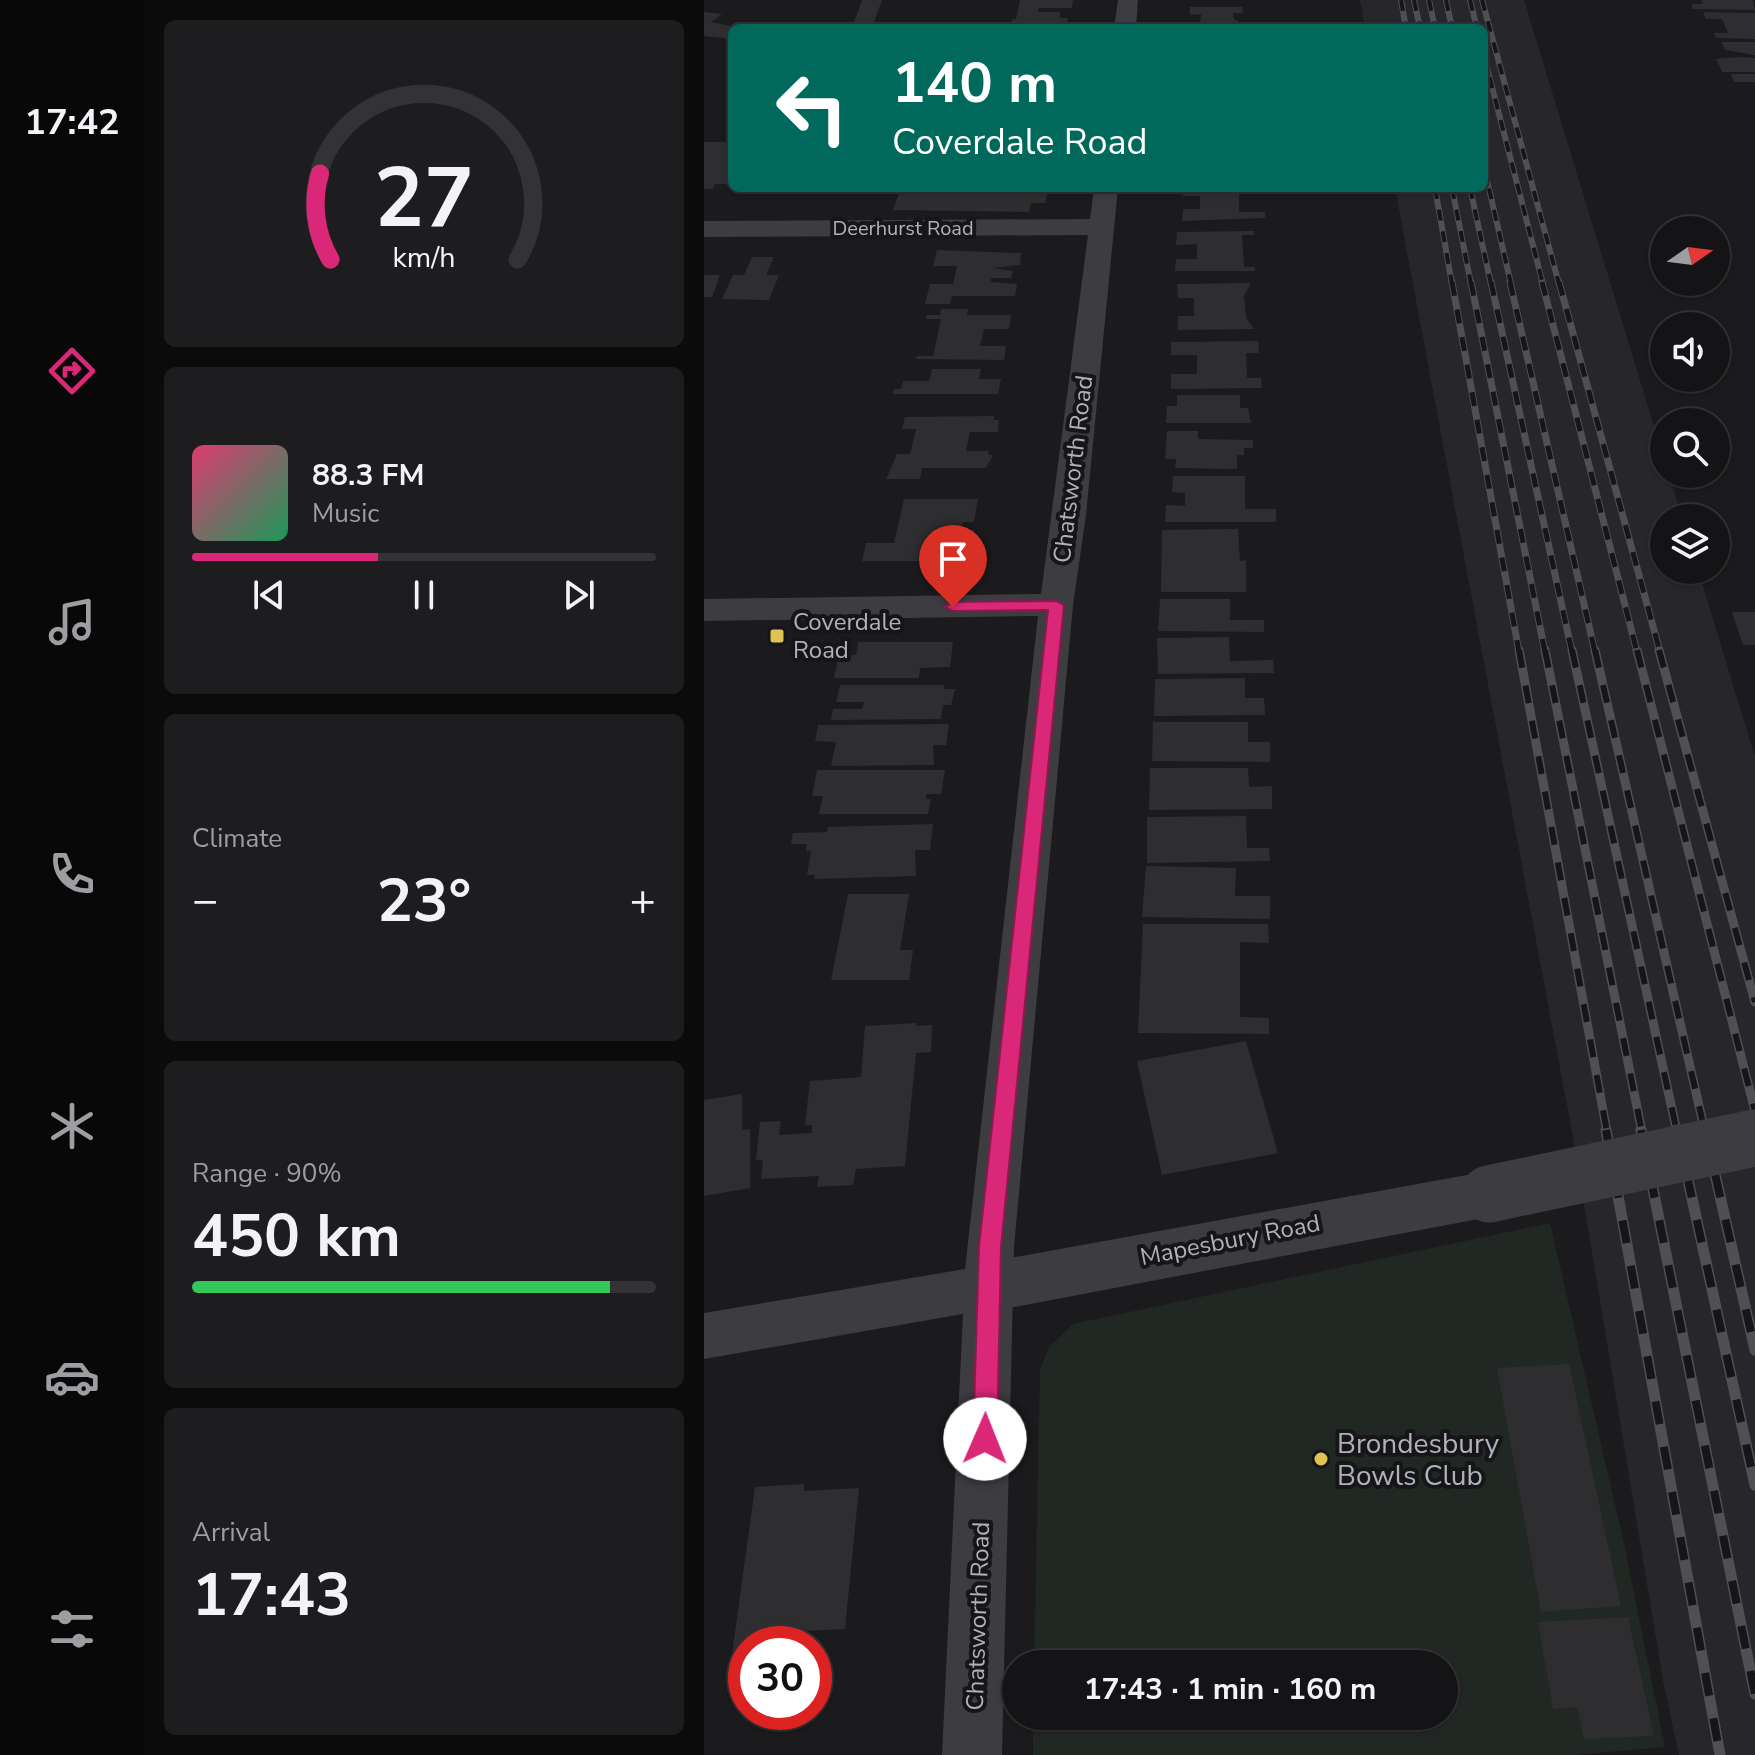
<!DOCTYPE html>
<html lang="en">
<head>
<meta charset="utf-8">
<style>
	body { margin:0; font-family:"Nunito Sans",sans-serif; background:#1d1d1f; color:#f1f3f6; height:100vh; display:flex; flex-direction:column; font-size:30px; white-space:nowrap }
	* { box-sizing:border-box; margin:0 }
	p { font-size:26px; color:#9d9ea1 }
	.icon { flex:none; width:44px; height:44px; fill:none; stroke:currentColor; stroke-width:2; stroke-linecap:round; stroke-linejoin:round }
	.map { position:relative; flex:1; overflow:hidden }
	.side { display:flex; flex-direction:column; gap:20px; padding:20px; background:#0b0b0c; width:560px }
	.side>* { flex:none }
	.hud { position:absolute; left:24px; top:24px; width:760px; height:168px; border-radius:12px; box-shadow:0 2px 6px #0004,0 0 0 2px #333335; background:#00695c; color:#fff; overflow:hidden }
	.needle { width:52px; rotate:76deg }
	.fabs { position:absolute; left:946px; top:216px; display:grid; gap:16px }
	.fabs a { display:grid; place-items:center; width:80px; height:80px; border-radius:50%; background:#141416; box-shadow:0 2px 6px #0004,0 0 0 2px #333335; font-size:40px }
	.speed { position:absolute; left:24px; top:1626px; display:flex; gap:16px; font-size:40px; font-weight:700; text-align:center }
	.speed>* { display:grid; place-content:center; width:104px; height:104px; border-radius:50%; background:#141416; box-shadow:0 2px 6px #0004,0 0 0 2px #333335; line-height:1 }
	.speed .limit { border:12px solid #d22; background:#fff; color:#111 }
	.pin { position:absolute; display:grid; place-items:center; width:68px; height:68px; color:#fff; margin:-82px -34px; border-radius:50% 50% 50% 0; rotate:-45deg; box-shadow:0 0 8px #0007 }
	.pin .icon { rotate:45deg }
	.me { position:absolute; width:88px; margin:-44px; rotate:1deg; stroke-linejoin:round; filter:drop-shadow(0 0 6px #0008) }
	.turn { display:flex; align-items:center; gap:28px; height:168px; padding:0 32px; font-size:36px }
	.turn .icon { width:104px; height:104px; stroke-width:2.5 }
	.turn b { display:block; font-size:56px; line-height:68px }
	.big { font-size:60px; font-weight:700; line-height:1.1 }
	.side .tile { flex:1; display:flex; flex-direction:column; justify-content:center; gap:12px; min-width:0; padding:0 28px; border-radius:12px; background:#1d1d1f }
	.side .dial { align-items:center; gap:0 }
	.dial svg { height:208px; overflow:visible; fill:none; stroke:#333335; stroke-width:7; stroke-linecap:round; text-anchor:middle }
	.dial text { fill:#f1f3f6; stroke:none }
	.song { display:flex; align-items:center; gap:24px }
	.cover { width:96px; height:96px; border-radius:12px; background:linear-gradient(135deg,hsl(340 70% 55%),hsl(150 70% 35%)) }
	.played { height:8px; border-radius:4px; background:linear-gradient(90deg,#db2777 40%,#333335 40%) }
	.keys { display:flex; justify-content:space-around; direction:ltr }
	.heat { display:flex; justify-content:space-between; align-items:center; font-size:44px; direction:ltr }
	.charge { height:12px; border-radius:6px; background:linear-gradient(90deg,#34c759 90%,#333335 0) }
	.trip { position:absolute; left:298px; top:1650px; width:456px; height:80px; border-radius:40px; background:#141416; box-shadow:0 2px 6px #0004,0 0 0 2px #333335; font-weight:700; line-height:80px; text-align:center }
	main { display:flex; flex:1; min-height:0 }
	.menu { display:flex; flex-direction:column; width:144px; justify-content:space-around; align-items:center; background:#080809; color:#9d9ea1 }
	.menu .icon { width:56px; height:56px }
	.menu .active { color:#db2777 }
	.menu b { font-size:36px; color:#f1f3f6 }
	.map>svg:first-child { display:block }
	.built { fill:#27272a }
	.green { fill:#212723 }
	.building { fill:#2e2e31 }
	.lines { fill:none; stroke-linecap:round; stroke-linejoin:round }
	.minor { fill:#3c3c41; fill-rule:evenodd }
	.tertiary { fill:#3c3c41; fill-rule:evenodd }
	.rail-far3-casing { stroke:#4f5056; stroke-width:6 }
	.rail-far2-casing { stroke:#4f5056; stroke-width:7 }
	.rail-far1-casing { stroke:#4f5056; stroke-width:9 }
	.rail-casing { stroke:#4f5056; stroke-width:11 }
	.rail-far3 { stroke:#161618; stroke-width:4; stroke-dasharray:11; stroke-linecap:butt }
	.rail-far2 { stroke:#161618; stroke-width:5; stroke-dasharray:14; stroke-linecap:butt }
	.rail-far1 { stroke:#161618; stroke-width:6; stroke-dasharray:18; stroke-linecap:butt }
	.rail { stroke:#161618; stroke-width:8; stroke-dasharray:23; stroke-linecap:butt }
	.tertiary-bridge { stroke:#3c3c41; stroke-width:57 }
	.route { fill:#db2777; stroke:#8e194d; stroke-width:2 }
	.poi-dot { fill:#dfc451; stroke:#161618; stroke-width:3 }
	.labels { text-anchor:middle; stroke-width:8; stroke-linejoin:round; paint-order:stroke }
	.far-street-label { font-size:20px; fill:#afb1bb; stroke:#161618 }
	.street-label { font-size:24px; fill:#afb1bb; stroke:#161618 }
	.poi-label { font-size:24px; fill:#afb1bb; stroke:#161618; text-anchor:start }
	.near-poi-label { font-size:28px; fill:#afb1bb; stroke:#161618; text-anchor:start }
</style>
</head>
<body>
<main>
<nav class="menu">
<b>17:42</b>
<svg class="icon active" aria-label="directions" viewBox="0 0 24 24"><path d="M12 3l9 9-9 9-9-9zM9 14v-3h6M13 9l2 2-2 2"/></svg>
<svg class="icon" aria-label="music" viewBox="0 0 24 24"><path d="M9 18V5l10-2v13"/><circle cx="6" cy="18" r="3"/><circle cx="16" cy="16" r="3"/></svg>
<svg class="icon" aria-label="phone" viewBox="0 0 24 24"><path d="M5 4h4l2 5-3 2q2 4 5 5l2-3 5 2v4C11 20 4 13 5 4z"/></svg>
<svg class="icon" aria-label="climate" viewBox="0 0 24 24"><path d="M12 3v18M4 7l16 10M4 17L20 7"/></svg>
<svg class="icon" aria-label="car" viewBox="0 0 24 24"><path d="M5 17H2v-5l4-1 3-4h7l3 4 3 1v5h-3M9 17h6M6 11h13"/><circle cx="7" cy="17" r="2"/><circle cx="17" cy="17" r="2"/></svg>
<svg class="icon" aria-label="filters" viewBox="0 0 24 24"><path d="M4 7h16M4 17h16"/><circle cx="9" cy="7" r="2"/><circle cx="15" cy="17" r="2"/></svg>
</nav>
<section class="side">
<div class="tile dial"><svg viewBox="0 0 100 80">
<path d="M14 69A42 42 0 1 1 86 69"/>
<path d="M14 69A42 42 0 0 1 10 36" stroke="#db2777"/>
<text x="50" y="56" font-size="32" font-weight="700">27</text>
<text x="50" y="72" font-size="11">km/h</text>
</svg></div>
<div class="tile">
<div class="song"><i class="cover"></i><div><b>88.3 FM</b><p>Music</p></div></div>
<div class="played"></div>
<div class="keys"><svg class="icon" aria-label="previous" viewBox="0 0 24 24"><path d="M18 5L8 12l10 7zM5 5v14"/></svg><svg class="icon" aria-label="pause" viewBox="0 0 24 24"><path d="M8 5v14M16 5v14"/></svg><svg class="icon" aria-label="next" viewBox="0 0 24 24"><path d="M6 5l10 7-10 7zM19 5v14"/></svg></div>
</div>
<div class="tile"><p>Climate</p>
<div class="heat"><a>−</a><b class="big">23°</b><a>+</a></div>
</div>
<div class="tile"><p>Range · 90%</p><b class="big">450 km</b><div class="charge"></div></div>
<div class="tile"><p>Arrival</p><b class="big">17:43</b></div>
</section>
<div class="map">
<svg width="1051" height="1755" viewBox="0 0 1051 1755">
	<rect width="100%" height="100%" fill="#1b1b1d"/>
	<path class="built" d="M656 0H820L960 459V474H965L978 518H960V570H994L1051 757V1755H975L959 1681 868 1132 691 188H780V28H661Z"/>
	<path class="green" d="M846 1223 921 1548 961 1747 870 1755H329V1716H740V1664H330L336 1370 345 1347 369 1324Z"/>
	<path class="building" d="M158 0H178L168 28H148Z
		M316 0H369L368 8H335L334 12H356V18H364L362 26H306L308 19H312Z
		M997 0H1049L1051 10 989 9 987 4H999Z
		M486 7H538L539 13H529L530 19 539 24V28H486V23H496L497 14 486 15Z
		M0 12 18 14 7 22 37 28H28V39L0 36Z
		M999 12 1051 13V39L1012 38 1010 33H1024L1018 19H1002Z
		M1017 42H1051V55L1021 50Z
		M1036 57 1051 58V72H1018L1012 59Z
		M1027 74H1051V82H1030Z
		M0 142H28V184H11L9 189H0Z
		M218 188H345L341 203H327L325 212 189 210 196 191Z
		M479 188H535V212H561V218L478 221 479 209H496V196H479Z
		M550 231V235H538L540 267H551V271H471L472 259H493V244L472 245 473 232Z
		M233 250 317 253 316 265 289 268 309 271 307 278H287V282L313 284 311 296H248L246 304H221L226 284H249L253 266H229Z
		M48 257H70L62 275H75L65 300 18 299 29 275H40Z
		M0 275H16L8 297H0Z
		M547 283 540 296 541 305 542 318 550 329 474 330V316H490V298H474L473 284Z
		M237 309H264L263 315H307L305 329H280L276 346H302L300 360 212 359 213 356H229L237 319H222L223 315H236Z
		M554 341 555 353H542L543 378H557L558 388 467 389V374H493V355H467V342Z
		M228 369H277L275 379H297L294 394H189L190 389H197L199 381H225Z
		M473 395H536V408H544L547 423H462L463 406H473Z
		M290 416V420H295L294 432H266L262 451H285L284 455H289L282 468H218L216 479H182L193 454H206L212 429H198L201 417Z
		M463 431H494V439L549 440V448H540V455H533V469L471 468 472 459H461Z
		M469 476H541V509H572V522H461L462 505 481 506V493L468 492Z
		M200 499H274L270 522H259L258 530H270L269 535H234L233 543H268L265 561H158L162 543H190Z
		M534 529 536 561 542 560V592H457L458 530Z
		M456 599H526V620H560V632L454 631Z
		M1028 612H1051V645H1039Z
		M525 637 526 661 569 660 570 673 454 674 453 638Z
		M154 642H249L246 667 216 668 215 678H130L135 655H152Z
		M541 678V698H560L561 715 450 716 451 679Z
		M136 685H240V689H251L247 705H239L237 719 127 720 129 709H158L160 702H132Z
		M449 722H544V742H566V762L448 761Z
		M245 724 242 745H229L230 765 127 766 132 742 111 741 114 725Z
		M446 768H544L545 787 568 786V809L445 810Z
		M113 770H241L237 794H222V799H227L224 814H115L119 796H108Z
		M542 816 543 848H565L566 861 443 863V817Z
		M229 824 226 850H211L212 876 110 879 111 875H103L107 851H102L103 844H87L89 833 123 832 124 827Z
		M442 866 532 868 531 896H566V919L438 917Z
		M144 894H205L196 950H209L205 980H127Z
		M439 924H564L565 943 536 942V1017L565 1018V1034L434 1033Z
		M213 1023 212 1026 228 1025 227 1052 212 1053 201 1166 152 1169 149 1185 113 1187 115 1176 57 1179 59 1160H52L56 1122 77 1121 75 1135 108 1133V1125H101L106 1081 157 1077 161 1026Z
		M542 1041 574 1153 458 1175 433 1061Z
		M38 1094V1130L46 1129V1188L0 1196V1100Z
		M865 1364 917 1606 837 1612 793 1368Z
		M100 1484V1491L155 1488 141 1629 76 1632 75 1644H42V1668L26 1669 51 1487Z
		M924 1617 950 1736 880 1739 873 1707 849 1709 834 1622Z"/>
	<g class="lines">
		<path class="minor" d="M414 0H434L432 28H410Z
			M390 188H414L382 515 369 605 310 1247 298 1755H238L259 1314 0 1359V1313L261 1269 334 616 0 621V599L337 594 384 235 0 237V221L386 219Z"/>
		<path class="tertiary" d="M785 1171 803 1178 811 1194 803 1210 785 1217 284 1312 265 1304 257 1287 265 1270 284 1262Z"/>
		<defs>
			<path id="rail-far3" d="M697 0 702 28
				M710 0 716 28
				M725 0 731 28
				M742 0 748 28
				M766 0 773 28
				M778 0 855 284
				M780 56 839 284
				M780 167 807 284
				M731 188 748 284
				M748 188 767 284
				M766 188 787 284"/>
			<path id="rail-far2" d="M748 282 815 652
				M767 282 841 652
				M787 282 868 652
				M806 282 891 652
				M838 282 933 652
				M855 282 956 652"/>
			<path id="rail-far1" d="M815 650 903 1132
				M841 650 938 1132
				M868 650 973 1132
				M891 650 1001 1132
				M933 650 1051 1111
				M955 650 1051 1002"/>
			<path id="rail" d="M902 1130 1016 1755
				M937 1130 1051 1694
				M973 1130 1051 1485
				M1001 1130 1051 1350"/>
		</defs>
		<use href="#rail-far3" class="rail-far3-casing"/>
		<use href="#rail-far2" class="rail-far2-casing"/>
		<use href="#rail-far1" class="rail-far1-casing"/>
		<use href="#rail" class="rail-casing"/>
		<use href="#rail-far3" class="rail-far3"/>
		<use href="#rail-far2" class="rail-far2"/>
		<use href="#rail-far1" class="rail-far1"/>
		<use href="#rail" class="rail"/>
		<path class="tertiary-bridge" d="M785 1194 1051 1138"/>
	</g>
	<path class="route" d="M352 601 360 605 297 1247 293 1439 289 1447 281 1451 273 1447 269 1439 275 1247 344 610 249 611 241 607 249 602Z"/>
	<g class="poi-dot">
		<rect x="65" y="628" width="16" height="16" rx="4"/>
		<circle cx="617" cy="1459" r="8"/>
	</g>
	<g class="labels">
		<g class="far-street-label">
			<text x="199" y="235">Deerhurst Road</text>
		</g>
		<g class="street-label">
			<text transform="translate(369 469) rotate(-83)" y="8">Chatsworth Road</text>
			<text transform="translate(526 1240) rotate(-11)" y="8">Mapesbury Road</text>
			<text transform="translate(274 1616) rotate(-88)" y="8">Chatsworth Road</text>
		</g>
		<g class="poi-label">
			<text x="89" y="630">Coverdale<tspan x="89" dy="28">Road</tspan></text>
		</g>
		<g class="near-poi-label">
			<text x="633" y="1453">Brondesbury<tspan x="633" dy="32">Bowls Club</tspan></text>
		</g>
	</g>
</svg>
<div class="fabs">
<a><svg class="needle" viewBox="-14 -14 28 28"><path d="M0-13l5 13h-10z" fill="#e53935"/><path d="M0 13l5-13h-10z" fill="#9d9ea1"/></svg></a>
<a><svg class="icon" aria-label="sound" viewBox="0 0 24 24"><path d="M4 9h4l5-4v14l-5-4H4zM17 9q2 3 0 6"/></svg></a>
<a><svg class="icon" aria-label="search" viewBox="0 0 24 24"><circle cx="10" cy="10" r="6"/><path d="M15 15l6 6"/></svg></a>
<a><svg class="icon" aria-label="layers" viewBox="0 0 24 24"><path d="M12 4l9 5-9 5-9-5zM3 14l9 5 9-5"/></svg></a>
</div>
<div class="speed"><div class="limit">30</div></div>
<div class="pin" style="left:249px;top:607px;background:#d93025"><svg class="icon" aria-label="arrive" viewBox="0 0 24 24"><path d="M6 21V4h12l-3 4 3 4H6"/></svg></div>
<svg class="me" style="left:281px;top:1439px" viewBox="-20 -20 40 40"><circle r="19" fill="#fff"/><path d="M0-13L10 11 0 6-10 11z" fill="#db2777"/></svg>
<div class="trip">17:43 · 1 min · 160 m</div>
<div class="hud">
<div class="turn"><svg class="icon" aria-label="left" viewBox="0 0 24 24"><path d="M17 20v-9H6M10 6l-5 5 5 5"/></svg><div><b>140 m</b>Coverdale Road</div></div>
</div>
</div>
</main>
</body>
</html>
